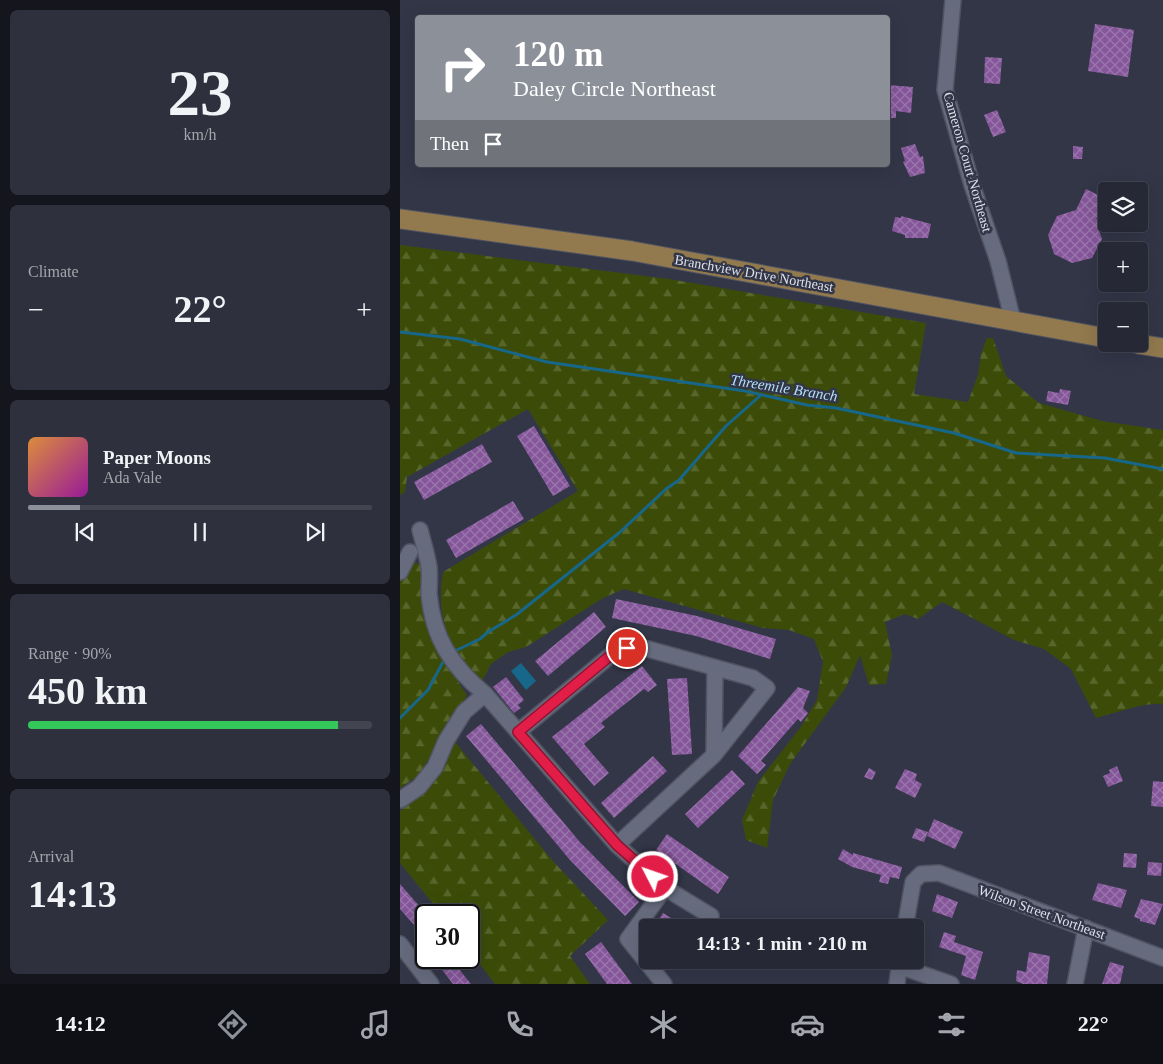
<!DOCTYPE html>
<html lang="en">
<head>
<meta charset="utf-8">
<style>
	body { margin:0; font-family:"Times New Roman",serif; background:#2e303d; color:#f1f3f6; height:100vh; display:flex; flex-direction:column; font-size:19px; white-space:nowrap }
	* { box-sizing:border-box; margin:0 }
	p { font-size:16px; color:#a4a6ad }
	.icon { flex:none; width:28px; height:28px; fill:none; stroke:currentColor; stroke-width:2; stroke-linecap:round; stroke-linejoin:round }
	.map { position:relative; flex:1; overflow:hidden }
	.side { display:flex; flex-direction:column; gap:10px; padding:10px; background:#15161d; width:400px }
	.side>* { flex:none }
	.hud { position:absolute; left:15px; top:15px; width:475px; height:152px; border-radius:5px; box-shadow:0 5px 20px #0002,0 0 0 1px #424450; background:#8c9099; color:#fff; overflow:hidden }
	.tools { position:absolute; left:698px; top:182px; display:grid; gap:10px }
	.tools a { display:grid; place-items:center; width:50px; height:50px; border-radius:5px; background:#262835; box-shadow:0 5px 20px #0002,0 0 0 1px #424450; font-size:25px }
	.speed { position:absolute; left:15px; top:904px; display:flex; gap:10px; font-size:25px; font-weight:700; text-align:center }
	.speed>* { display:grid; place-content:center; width:65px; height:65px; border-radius:50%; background:#262835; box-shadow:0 5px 20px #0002,0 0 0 1px #424450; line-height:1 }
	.speed .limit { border:2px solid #111; border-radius:8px; background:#fff; color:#111 }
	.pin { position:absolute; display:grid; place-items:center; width:42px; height:42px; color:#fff; margin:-21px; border:2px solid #fff; border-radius:50%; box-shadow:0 1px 5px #0007 }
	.me { position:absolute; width:55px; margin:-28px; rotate:311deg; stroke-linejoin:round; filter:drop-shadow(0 0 4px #0008) }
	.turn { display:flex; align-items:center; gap:18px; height:105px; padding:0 15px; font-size:22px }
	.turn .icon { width:65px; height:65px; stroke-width:2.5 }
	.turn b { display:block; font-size:35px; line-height:42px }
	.then { display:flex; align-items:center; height:48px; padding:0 15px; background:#0003; gap:10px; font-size:19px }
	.big { font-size:38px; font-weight:800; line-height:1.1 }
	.side .tile { flex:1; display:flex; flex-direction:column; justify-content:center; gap:8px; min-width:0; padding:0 18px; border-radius:8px; background:#2e303d }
	.side .dial { align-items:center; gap:0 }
	.dial b { font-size:65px; line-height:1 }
	.song { display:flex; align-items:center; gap:15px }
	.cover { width:60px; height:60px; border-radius:8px; background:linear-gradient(135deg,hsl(30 70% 55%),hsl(300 70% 35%)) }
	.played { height:5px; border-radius:2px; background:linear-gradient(90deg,#8c9099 15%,#424450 15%) }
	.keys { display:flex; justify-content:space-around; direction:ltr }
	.heat { display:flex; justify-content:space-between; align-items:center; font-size:28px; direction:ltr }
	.charge { height:8px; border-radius:4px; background:linear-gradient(90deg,#34c759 90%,#424450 0) }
	.trip { position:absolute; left:239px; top:919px; width:285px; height:50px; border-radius:5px; background:#262835; box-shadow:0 5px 20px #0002,0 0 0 1px #424450; font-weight:800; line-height:50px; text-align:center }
	.tab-bar { display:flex; height:80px; justify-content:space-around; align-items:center; background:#0f1015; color:#a4a6ad }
	.tab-bar .icon { width:35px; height:35px }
	.tab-bar .current { color:#8c9099 }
	.tab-bar b { font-size:22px; color:#f1f3f6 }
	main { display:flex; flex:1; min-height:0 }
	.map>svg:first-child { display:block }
	.forest { fill:url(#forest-firs) }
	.water { fill:#16678a }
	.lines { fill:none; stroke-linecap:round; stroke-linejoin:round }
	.stream { stroke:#16678a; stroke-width:3 }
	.building { fill:url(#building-cross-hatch) }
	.minor-casing { stroke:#505462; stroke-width:18 }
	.major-casing { stroke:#505462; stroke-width:21 }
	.minor { stroke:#666b7e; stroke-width:15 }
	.major { stroke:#92794e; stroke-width:19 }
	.route-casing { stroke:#92132f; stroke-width:12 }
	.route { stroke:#e11d48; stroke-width:9 }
	.labels { text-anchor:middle; stroke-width:5; stroke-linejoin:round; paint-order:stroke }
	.street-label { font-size:14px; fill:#dee1ec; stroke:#323647 }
	.water-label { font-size:15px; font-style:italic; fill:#b3dff9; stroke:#323647 }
</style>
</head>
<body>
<main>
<section class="side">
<div class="tile dial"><b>23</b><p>km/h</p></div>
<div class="tile"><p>Climate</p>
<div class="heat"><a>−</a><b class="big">22°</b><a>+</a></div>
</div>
<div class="tile">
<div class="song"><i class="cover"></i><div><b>Paper Moons</b><p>Ada Vale</p></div></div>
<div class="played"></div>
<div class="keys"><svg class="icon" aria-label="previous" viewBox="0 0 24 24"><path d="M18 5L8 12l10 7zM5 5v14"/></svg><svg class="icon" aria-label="pause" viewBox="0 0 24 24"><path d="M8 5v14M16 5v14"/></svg><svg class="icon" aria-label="next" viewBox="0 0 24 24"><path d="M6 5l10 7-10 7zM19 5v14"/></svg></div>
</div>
<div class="tile"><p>Range · 90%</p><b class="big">450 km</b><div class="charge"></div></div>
<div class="tile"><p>Arrival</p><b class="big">14:13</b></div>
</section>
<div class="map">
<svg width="763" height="984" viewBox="0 0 763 984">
	<defs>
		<pattern id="forest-firs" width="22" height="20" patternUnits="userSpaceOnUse" patternTransform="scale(1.25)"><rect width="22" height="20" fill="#3c4c08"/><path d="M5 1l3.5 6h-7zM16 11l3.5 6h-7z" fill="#58662c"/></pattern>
		<pattern id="building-cross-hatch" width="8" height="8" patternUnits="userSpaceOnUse" patternTransform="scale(1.25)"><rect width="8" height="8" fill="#85569a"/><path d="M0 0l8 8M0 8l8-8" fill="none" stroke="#9b76ad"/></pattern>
	</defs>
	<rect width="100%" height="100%" fill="#323647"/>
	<path class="forest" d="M0 245 269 279 526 323 514 394 568 402 578 375 581 354 587 338H593L606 376 639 403 702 421 763 430V704C744 702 716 713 696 718L671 669 644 649 614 640 542 602 518 619 505 614 485 622 492 655 486 684 469 685 460 655 446 687 390 764 373 800 367 848 346 840 342 820 358 782 400 728 417 700 423 662 414 639 389 630 363 628 224 589 203 598 126 647 108 652 91 664 82 681C49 655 35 613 43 572L178 491 128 409 7 477 5 492 0 495Z
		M12 561 21 565C23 616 38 653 67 695L19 775 0 788V581Z
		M55 742 152 860 208 920 170 956 190 984H95L69 950V915H42L0 863V811L29 788Z"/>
	<path class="water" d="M121 663 136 681 126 690 111 671Z"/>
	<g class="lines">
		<path class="stream" d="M0 332 60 339 147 362 345 391 407 405 436 408 554 433 616 453 705 458 763 469
			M55 651 80 639 88 632 116 615 219 533 266 489 279 480 326 426 361 395
			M0 718 28 690 43 662"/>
	</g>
	<path class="building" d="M695 24 734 30 728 77 688 71Z
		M585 57 602 58 600 84 584 83Z
		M488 85 513 87 511 113 496 111V118H488Z
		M597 110 606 132 593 137 584 115Z
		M515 144 520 157 523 156 525 173 510 177 503 162 505 161 501 148Z
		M673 146 683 147 682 159H673Z
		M686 189 706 199 696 219 706 216V225L698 228 702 239 692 258 672 263 654 254 648 235 657 216 676 210Z
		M501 216 531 224 528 238H505V235L492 231 495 217 501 218Z
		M660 389 671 391 668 405 646 401 648 391 659 393Z
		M134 426 170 486 153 496 117 436Z
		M82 444 92 462 24 500 14 482Z
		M113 501 124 519 56 558 46 540Z
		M216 599 297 616 376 639 370 659 296 636 212 618Z
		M194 612 206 627 148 676 135 661Z
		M242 666 257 685 248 692 244 689 201 723 205 727 184 744 209 773 194 786 152 737Z
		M106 677 124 700 118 705 121 708 114 713 93 687Z
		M287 678 292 754 272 755 267 679Z
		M398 687 410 691 403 708 408 713 401 722 398 719 361 761 366 765 357 774 338 756Z
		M81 724 179 841 239 902 225 916 170 860 66 736Z
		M253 756 267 771 214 818 201 803Z
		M717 766 723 781 708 787 703 776 710 773 709 770Z
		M469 768 476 772 472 780 464 777Z
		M505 769 517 774 515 780 522 784 515 798 495 788Z
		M332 770 345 784 298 828 285 814Z
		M753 781 763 782V807L751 806Z
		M534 819 563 832 555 849 527 836Z
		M516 828 528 832 524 842 512 838Z
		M267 834 329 877 318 894 256 850Z
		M443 849 453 855V853L502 867 499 879 490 877 488 884 479 882 481 875 452 867 438 859Z
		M724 853 737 854 736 868 723 867Z
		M748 862 762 863 761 876 747 875Z
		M698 883 727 890 721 908 692 900Z
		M0 884 27 915 15 926 0 909Z
		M537 894 558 902 552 918 532 911Z
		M741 899 763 904 755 925 740 921V919L734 917Z
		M263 913 288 928H253Z
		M544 932 556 936 554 942 583 952 575 980 561 975 566 956 539 947Z
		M201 942 232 984H207L185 954Z
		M629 952 650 956 647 984H623L616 981 617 970 626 972Z
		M33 958H50L71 984H53Z
		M710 962 724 966 720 984H702Z"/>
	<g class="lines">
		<defs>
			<path id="minor" d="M553 0 545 90 572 185 598 261 613 321
				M20 530C23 542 27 554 29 567 30 576 29 585 29 594 33 638 52 667 85 694L217 845 265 888 228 939 264 984
				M0 572 10 552
				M118 732 211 655 227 648 248 649 353 678 367 688 314 755 217 845
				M314 755 315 669
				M0 800 19 787 35 767 46 741 64 712 85 694
				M265 888 311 916
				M505 928 513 882 521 874 539 873 763 958
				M0 944 31 984
				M499 966 551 984
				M497 984 500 960
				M675 984 686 928"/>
			<path id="major" d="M0 219 232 251 706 338
				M738 344 763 348"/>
		</defs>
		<use href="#minor" class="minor-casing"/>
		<use href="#major" class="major-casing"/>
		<use href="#minor" class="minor"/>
		<use href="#major" class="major"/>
	</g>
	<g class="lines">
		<defs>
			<path id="route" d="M227 648 211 655 118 732 217 845 253 877"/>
		</defs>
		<use href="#route" class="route-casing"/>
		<use href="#route" class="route"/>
	</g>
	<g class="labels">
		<g class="street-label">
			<text transform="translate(568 162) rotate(74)" y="5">Cameron Court Northeast</text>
			<text transform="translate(354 273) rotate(10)" y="5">Branchview Drive Northeast</text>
			<text transform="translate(642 912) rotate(20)" y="5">Wilson Street Northeast</text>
		</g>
		<g class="water-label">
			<text transform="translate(384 388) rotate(9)" y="5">Threemile Branch</text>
		</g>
	</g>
</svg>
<div class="tools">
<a><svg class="icon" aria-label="layers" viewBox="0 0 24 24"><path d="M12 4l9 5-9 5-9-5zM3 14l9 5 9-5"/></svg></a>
<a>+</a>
<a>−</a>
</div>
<div class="speed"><div class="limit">30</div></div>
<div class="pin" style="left:227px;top:648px;background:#d93025"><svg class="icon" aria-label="arrive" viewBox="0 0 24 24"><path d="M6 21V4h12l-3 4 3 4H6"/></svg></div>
<svg class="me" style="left:253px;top:877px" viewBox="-20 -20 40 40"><circle r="17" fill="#e11d48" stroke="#fff" stroke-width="3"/><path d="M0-11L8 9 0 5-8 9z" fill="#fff"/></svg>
<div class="trip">14:13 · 1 min · 210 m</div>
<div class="hud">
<div class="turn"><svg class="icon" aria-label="right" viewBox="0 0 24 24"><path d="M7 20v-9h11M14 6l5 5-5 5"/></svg><div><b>120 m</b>Daley Circle Northeast</div></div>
<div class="then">Then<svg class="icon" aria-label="arrive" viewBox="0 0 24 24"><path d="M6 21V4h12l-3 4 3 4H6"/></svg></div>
</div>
</div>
</main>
<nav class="tab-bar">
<b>14:12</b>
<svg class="icon current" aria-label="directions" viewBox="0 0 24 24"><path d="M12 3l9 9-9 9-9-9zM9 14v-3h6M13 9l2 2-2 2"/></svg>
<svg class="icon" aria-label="music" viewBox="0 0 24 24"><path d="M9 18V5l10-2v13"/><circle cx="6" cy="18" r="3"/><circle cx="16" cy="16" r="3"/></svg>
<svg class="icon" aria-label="phone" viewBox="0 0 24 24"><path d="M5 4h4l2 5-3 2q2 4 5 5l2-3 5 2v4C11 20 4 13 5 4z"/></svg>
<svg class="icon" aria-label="climate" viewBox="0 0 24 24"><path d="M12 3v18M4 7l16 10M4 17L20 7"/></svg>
<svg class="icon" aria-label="car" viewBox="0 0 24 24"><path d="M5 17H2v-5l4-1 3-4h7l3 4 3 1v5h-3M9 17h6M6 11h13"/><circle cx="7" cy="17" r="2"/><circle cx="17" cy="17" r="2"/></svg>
<svg class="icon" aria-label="filters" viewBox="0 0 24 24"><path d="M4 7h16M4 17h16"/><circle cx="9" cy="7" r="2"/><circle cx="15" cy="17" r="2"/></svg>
<b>22°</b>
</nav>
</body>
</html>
